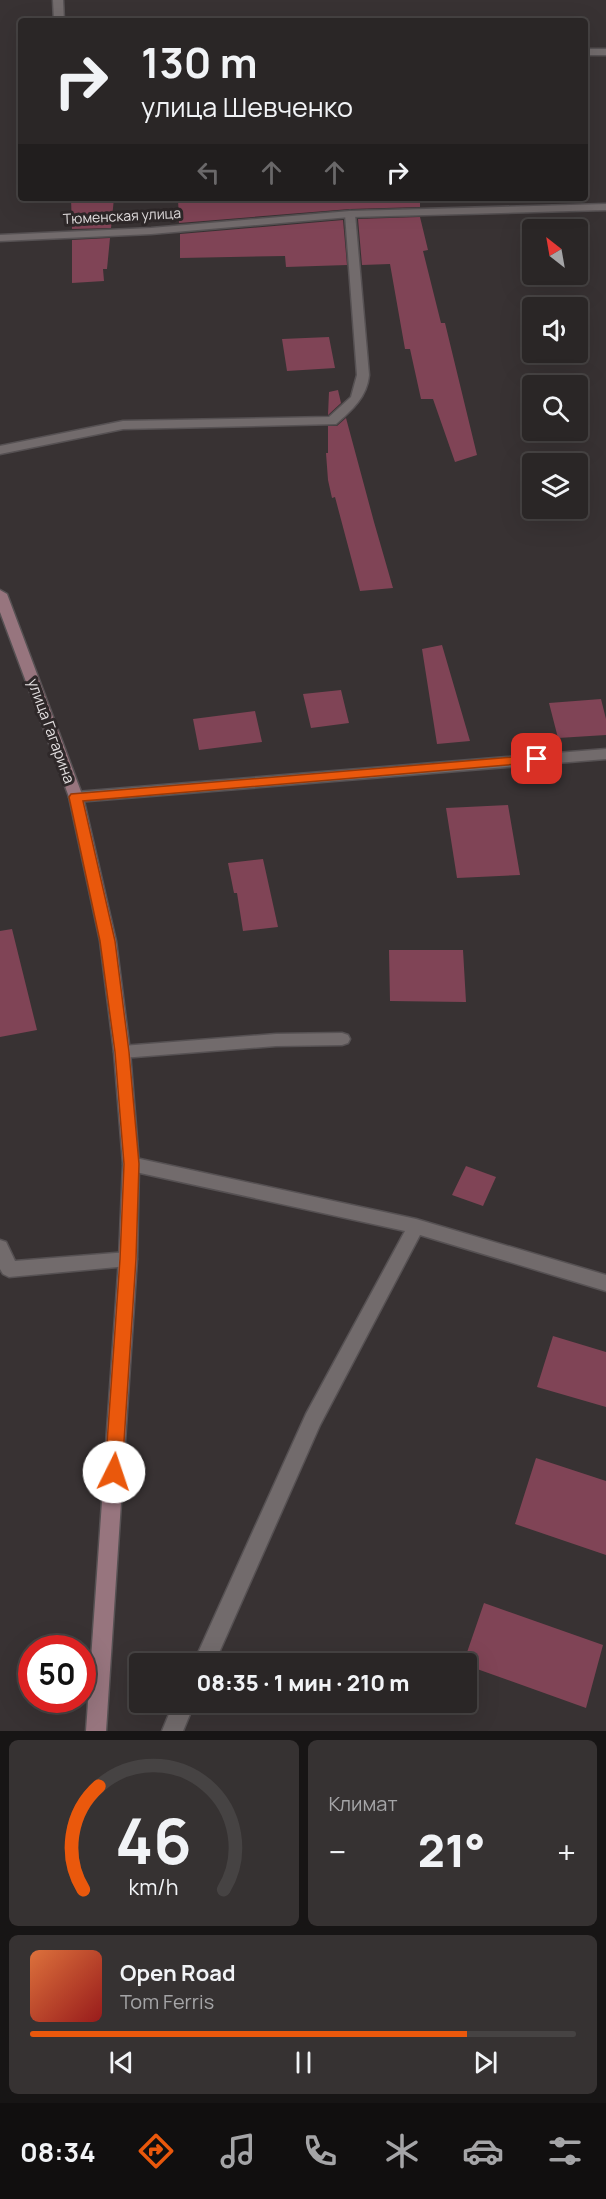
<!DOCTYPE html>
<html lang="ru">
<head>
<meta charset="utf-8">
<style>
	body { margin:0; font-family:Manrope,sans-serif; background:#363232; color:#f1f3f6; height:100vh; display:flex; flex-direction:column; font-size:22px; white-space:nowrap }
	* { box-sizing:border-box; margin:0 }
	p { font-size:20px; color:#a5a5a7 }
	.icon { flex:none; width:33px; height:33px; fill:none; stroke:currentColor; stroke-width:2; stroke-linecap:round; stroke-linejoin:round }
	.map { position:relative; height:1731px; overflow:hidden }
	.panel { display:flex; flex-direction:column; gap:9px; padding:9px; background:#171515; flex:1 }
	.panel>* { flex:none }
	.banner { position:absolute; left:18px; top:18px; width:570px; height:183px; border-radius:6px; box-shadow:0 6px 24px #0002,0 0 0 2px #464343; background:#2a2626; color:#f1f3f6; overflow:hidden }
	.needle { width:39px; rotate:329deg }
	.tools { position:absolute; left:522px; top:219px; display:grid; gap:12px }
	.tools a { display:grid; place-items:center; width:66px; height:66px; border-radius:6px; background:#2a2626; box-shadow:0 6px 24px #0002,0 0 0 2px #464343; font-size:30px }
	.speed { position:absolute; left:18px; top:1635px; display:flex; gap:12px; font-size:30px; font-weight:700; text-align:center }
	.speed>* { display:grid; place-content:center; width:78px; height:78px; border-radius:50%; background:#2a2626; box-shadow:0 6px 24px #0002,0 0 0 2px #464343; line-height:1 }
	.speed .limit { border:9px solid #d22; background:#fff; color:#111 }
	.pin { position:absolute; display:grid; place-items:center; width:51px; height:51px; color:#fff; margin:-26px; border-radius:12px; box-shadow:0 3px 9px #0006 }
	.me { position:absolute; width:66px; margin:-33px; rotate:4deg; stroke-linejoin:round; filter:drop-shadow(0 0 4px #0008) }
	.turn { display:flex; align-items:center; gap:21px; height:126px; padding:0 24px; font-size:27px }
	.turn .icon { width:78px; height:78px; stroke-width:2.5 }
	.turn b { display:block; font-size:42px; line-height:51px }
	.lanes { display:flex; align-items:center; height:57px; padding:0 24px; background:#0003; justify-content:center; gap:30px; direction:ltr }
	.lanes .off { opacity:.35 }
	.big { font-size:45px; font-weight:800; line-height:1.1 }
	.panel .widget { flex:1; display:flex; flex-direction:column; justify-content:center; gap:9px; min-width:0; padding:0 21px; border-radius:9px; background:#363232 }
	.panel .dial { align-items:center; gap:0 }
	.dial svg { height:156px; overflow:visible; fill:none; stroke:#464343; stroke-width:7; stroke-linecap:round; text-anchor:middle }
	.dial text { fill:#f1f3f6; stroke:none }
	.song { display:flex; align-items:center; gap:18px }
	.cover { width:72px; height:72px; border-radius:9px; background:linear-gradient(135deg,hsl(20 70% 55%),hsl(0 70% 35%)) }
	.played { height:6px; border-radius:3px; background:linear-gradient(90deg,#ea580c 80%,#464343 80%) }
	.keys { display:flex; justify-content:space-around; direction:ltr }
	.heat { display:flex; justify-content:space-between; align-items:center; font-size:33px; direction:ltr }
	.panel .tiles { flex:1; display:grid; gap:9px; grid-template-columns:1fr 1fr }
	.widget:last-child { grid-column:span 2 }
	.trip { position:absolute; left:129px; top:1653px; width:348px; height:60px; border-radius:6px; background:#2a2626; box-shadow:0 6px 24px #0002,0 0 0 2px #464343; font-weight:800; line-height:60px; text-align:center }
	.menu { display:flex; height:96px; justify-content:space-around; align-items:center; background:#110f0f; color:#a5a5a7 }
	.menu .icon { width:42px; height:42px }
	.menu .on { color:#ea580c }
	.menu b { font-size:27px; color:#f1f3f6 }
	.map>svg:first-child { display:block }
	.building { fill:#804456 }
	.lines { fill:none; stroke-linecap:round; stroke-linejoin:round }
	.lane-casing { stroke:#565153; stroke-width:3 }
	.street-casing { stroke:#565153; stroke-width:3 }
	.secondary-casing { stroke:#565153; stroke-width:3 }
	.lane { fill:#726b6c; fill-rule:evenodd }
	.street { fill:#726b6c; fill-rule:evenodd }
	.secondary { fill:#97757e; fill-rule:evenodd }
	.route { fill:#ea580c; stroke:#983908; stroke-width:1.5 }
	.labels { text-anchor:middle; stroke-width:6; stroke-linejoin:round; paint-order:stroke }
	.far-street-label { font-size:14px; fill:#e5e1e2; stroke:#2e2829 }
	.street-label { font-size:15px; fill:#e5e1e2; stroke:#2e2829 }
</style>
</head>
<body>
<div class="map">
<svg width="606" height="1731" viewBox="0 0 606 1731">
	<rect width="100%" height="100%" fill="#383233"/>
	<path class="building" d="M71 198H114L111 228 72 229Z
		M178 198H420V207L350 209 179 223Z
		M420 217 428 250 423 251 441 323H445L477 455 455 462 433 399H421L410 349H405L390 264 362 265 358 219Z
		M343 220 347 265 286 267 285 256 180 258V234Z
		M110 238 107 269H103L104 281 72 283V240Z
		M329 337 335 368 287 371 282 339Z
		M338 390 341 403 328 415 329 392Z
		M346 418 374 522 393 588 360 591 335 497 332 498 328 480 326 453H328V426H337Z
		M442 645 470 741 437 744 422 649Z
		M341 690 349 723 311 728 303 694Z
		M601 699 606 719V735L558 738 549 703Z
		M255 711 262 742 199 750 193 719Z
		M508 805 520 875 457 878 446 808Z
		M263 859 278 927 243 931 237 893H234L228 863Z
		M12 929 37 1030 0 1037V931Z
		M389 950H463L466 1002 390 1001Z
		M466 1166 496 1177 483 1206 452 1195Z
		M553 1336 606 1352V1407L537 1387Z
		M536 1458 606 1481V1555L515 1524Z
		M484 1603 603 1645 586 1708 463 1664Z"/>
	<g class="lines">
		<defs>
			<path id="lane" d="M53 0H63L64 21H54Z
				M350 211 355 214 369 375C367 397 352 410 336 424L123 429 0 454V446L123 421 329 417 351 397 357 375 345 214Z
				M342 1033 348 1035 350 1039 348 1043 342 1045 276 1046 122 1058 116 1056 114 1052 116 1048 122 1046 276 1034Z
				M0 1240 6 1242 15 1261 128 1252 134 1254 137 1259 134 1264 128 1266 9 1277 3 1274 0 1269Z"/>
			<path id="street" d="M585 49H606V55H585Z
				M606 204V210L350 217 151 234 0 241V235L151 228 350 211Z
				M606 749V759L76 802 69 797 76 792Z
				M131 1157 416 1219 606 1275V1291L420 1235 320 1425 214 1664H193L306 1414 405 1231 131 1171 125 1169 123 1164 125 1159Z
				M174 1702H195L183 1731H162Z"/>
			<path id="secondary" d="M0 590 7 594 83 797 116 941 130 1052 139 1164 137 1259 106 1731H86L119 1259 123 1164 114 1052 100 941 69 797 0 612Z"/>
		</defs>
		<use href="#lane" class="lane-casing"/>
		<use href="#street" class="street-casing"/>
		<use href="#secondary" class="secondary-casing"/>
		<use href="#lane" class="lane"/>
		<use href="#street" class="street"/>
		<use href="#secondary" class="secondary"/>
	</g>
	<path class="route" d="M537 755 543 759 541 762 83 801 115 941 129 1052 139 1164 136 1259 122 1472 120 1477 114 1479 108 1477 105 1472 120 1259 124 1164 115 1052 100 941 69 797 71 794Z"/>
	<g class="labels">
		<g class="far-street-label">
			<text transform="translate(122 216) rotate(-3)" y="5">Тюменская улица</text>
		</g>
		<g class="street-label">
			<text transform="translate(51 731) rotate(70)" y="5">улица Гагарина</text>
		</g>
	</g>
</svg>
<div class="tools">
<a><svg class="needle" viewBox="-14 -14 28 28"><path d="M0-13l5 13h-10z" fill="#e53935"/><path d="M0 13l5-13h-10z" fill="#a5a5a7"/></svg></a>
<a><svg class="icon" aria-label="sound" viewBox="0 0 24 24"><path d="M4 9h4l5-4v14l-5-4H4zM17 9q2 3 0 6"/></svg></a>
<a><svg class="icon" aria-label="search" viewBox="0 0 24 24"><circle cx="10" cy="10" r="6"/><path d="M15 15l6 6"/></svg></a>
<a><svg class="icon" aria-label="layers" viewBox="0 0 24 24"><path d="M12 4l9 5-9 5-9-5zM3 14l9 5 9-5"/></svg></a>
</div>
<div class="speed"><div class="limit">50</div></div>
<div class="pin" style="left:537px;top:759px;background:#d93025"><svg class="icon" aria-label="arrive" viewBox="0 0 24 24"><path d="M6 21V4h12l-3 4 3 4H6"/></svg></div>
<svg class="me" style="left:114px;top:1472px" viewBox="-20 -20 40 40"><circle r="19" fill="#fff"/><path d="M0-13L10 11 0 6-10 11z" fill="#ea580c"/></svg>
<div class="trip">08:35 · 1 мин · 210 m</div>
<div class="banner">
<div class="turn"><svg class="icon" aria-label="right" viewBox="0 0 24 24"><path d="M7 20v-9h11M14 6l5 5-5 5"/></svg><div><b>130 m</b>улица Шевченко</div></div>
<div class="lanes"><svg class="icon off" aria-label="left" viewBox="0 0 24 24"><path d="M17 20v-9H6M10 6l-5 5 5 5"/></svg><svg class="icon off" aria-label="ahead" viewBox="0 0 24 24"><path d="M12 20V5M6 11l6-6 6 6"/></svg><svg class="icon off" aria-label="ahead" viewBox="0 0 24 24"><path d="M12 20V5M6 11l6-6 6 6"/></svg><svg class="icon" aria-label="right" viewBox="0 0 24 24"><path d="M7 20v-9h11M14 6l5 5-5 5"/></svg></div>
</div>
</div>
<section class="panel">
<div class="tiles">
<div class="widget dial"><svg viewBox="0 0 100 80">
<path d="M14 69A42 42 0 1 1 86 69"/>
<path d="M14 69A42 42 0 0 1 22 16" stroke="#ea580c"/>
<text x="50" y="56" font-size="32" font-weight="700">46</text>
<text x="50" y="72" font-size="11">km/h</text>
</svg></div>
<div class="widget"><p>Климат</p>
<div class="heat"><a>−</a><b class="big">21°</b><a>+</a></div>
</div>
<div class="widget">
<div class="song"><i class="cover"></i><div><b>Open Road</b><p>Tom Ferris</p></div></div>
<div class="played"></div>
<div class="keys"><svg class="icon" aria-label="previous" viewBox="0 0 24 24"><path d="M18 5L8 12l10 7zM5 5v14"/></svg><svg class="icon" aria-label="pause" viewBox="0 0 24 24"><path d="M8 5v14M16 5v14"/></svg><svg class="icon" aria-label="next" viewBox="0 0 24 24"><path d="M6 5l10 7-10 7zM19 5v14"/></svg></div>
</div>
</div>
</section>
<nav class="menu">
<b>08:34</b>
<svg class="icon on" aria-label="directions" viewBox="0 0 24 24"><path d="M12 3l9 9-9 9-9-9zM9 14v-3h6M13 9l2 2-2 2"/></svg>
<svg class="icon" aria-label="music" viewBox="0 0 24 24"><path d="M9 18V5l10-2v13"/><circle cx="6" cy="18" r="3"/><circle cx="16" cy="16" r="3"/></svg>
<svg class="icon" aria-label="phone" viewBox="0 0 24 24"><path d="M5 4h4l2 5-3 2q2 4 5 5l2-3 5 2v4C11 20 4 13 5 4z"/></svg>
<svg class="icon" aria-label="climate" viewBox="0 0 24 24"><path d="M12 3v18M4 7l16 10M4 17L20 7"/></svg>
<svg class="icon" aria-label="car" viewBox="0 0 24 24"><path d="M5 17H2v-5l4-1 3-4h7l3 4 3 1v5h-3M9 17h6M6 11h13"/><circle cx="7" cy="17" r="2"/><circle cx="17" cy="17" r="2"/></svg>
<svg class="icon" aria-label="filters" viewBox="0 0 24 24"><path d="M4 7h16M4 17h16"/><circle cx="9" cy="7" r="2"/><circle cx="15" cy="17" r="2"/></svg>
</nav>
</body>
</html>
